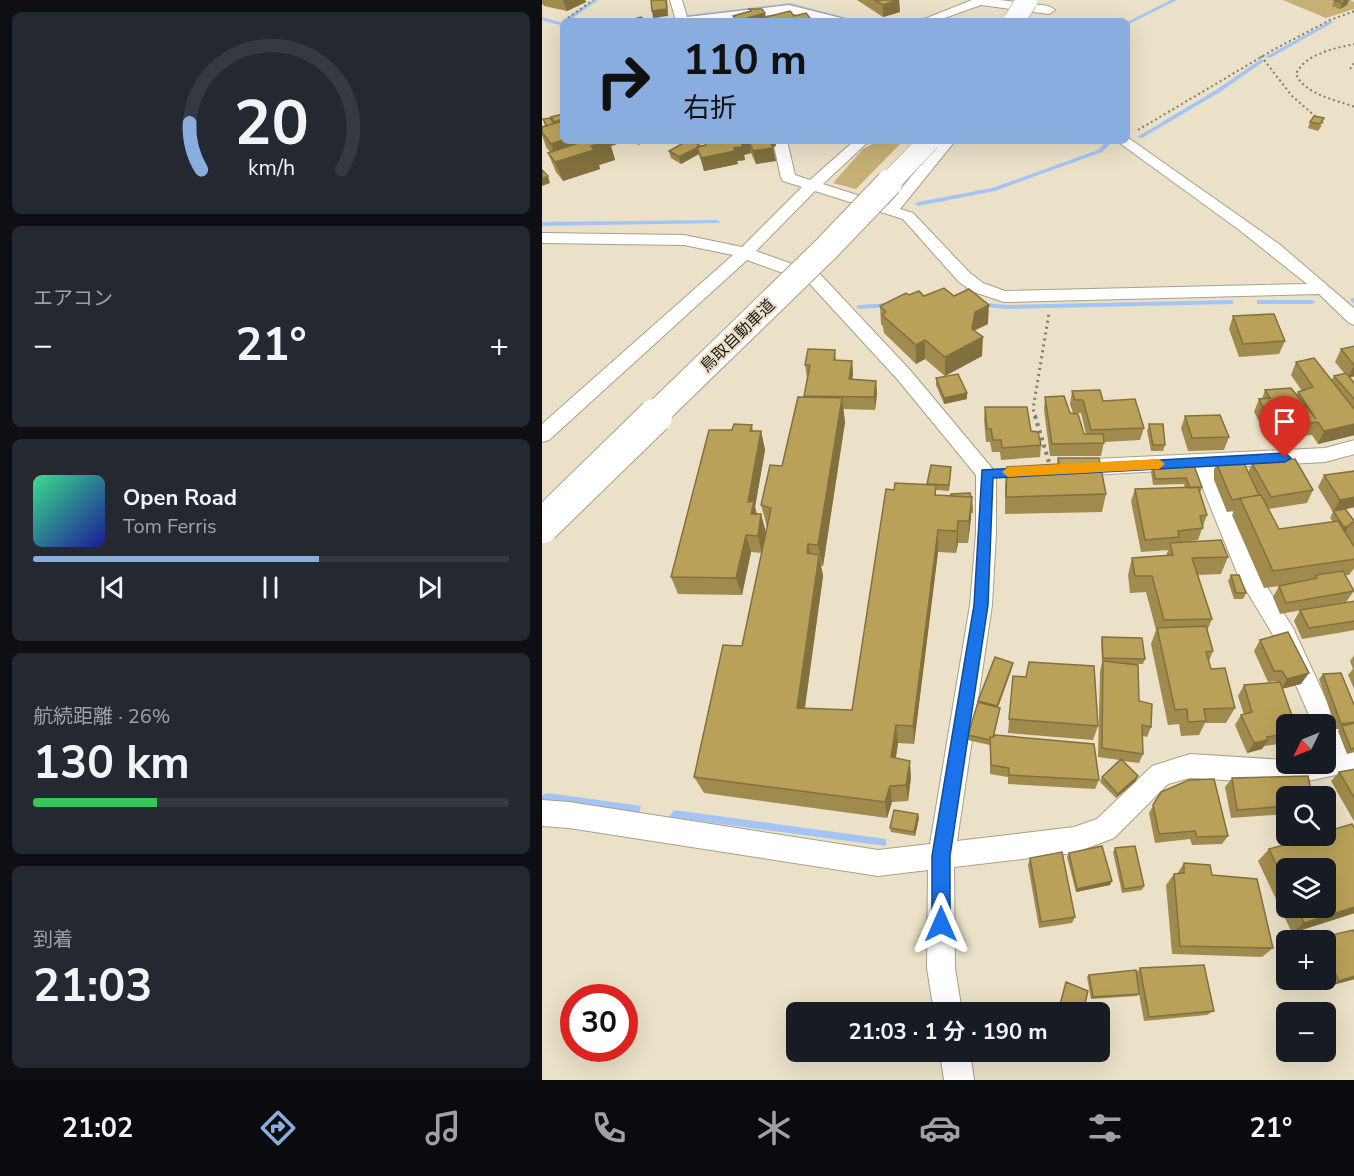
<!DOCTYPE html>
<html lang="ja">
<head>
<meta charset="utf-8">
<style>
	body { margin:0; font-family:"Nunito Sans","Noto Sans JP",sans-serif; background:#242831; color:#f1f3f6; height:100vh; display:flex; flex-direction:column; font-size:22px; white-space:nowrap }
	* { box-sizing:border-box; margin:0 }
	p { font-size:20px; color:#9ea1a6 }
	.icon { flex:none; width:33px; height:33px; fill:none; stroke:currentColor; stroke-width:2; stroke-linecap:round; stroke-linejoin:round }
	.map { position:relative; flex:1; overflow:hidden }
	.panel { display:flex; flex-direction:column; gap:12px; padding:12px; background:#0d0f14; width:542px }
	.panel>* { flex:none }
	.banner { position:absolute; left:18px; top:18px; width:570px; height:126px; border-radius:9px; box-shadow:0 6px 24px #0002; background:#88adde; color:#111; overflow:hidden }
	.needle { width:39px; rotate:227deg }
	.buttons { position:absolute; left:734px; top:714px; display:grid; gap:12px }
	.buttons a { display:grid; place-items:center; width:60px; height:60px; border-radius:9px; background:#171b24; box-shadow:0 6px 24px #0002; font-size:30px }
	.speed { position:absolute; left:18px; top:984px; display:flex; gap:12px; font-size:30px; font-weight:700; text-align:center }
	.speed>* { display:grid; place-content:center; width:78px; height:78px; border-radius:50%; background:#171b24; box-shadow:0 6px 24px #0002; line-height:1 }
	.speed .limit { border:9px solid #d22; background:#fff; color:#111 }
	.pin { position:absolute; display:grid; place-items:center; width:51px; height:51px; color:#fff; margin:-62px -26px; border-radius:50% 50% 50% 0; rotate:-45deg; box-shadow:0 0 6px #0007 }
	.pin .icon { rotate:45deg }
	.me { position:absolute; width:66px; margin:-33px; rotate:0deg; stroke-linejoin:round; filter:drop-shadow(0 0 4px #0008) }
	.turn { display:flex; align-items:center; gap:21px; height:126px; padding:0 24px; font-size:27px }
	.turn .icon { width:78px; height:78px; stroke-width:2.5 }
	.turn b { display:block; font-size:42px; line-height:51px }
	.big { font-size:45px; font-weight:700; line-height:1.1 }
	.panel .widget { flex:1; display:flex; flex-direction:column; justify-content:center; gap:9px; min-width:0; padding:0 21px; border-radius:9px; background:#242831 }
	.panel .dial { align-items:center; gap:0 }
	.dial svg { height:156px; overflow:visible; fill:none; stroke:#363941; stroke-width:7; stroke-linecap:round; text-anchor:middle }
	.dial text { fill:#f1f3f6; stroke:none }
	.song { display:flex; align-items:center; gap:18px }
	.cover { width:72px; height:72px; border-radius:9px; background:linear-gradient(135deg,hsl(150 70% 55%),hsl(240 70% 35%)) }
	.played { height:6px; border-radius:3px; background:linear-gradient(90deg,#88adde 60%,#363941 60%) }
	.keys { display:flex; justify-content:space-around; direction:ltr }
	.heat { display:flex; justify-content:space-between; align-items:center; font-size:33px; direction:ltr }
	.charge { height:9px; border-radius:4px; background:linear-gradient(90deg,#34c759 26%,#363941 0) }
	.trip { position:absolute; left:244px; top:1002px; width:324px; height:60px; border-radius:9px; background:#171b24; box-shadow:0 6px 24px #0002; font-weight:700; line-height:60px; text-align:center }
	.tabs { display:flex; height:96px; justify-content:space-around; align-items:center; background:#090b0e; color:#9ea1a6 }
	.tabs .icon { width:42px; height:42px }
	.tabs .active { color:#88adde }
	.tabs b { font-size:27px; color:#f1f3f6 }
	main { display:flex; flex:1; min-height:0 }
	.map>svg:first-child { display:block }
	.green { fill:#c6b075 }
	.water { fill:#a4c4f4 }
	.lines { fill:none; stroke-linecap:round; stroke-linejoin:round }
	.stream { fill:#a4c4f4; fill-rule:evenodd }
	.street-casing { stroke:#a9a088; stroke-width:2 }
	.path-far2 { stroke:#837c6b; stroke-width:2; stroke-dasharray:2 3; stroke-linecap:butt }
	.path-far1 { stroke:#837c6b; stroke-width:3; stroke-dasharray:2 4; stroke-linecap:butt }
	.path { stroke:#837c6b; stroke-width:4; stroke-dasharray:3 4.5; stroke-linecap:butt }
	.street { fill:#fff; fill-rule:evenodd }
	.highway-bridge-far2-casing { stroke:#a9a088; stroke-width:22; stroke-linecap:butt }
	.highway-bridge-far1-casing { stroke:#a9a088; stroke-width:28; stroke-linecap:butt }
	.highway-bridge-casing { stroke:#a9a088; stroke-width:36; stroke-linecap:butt }
	.highway-bridge-far2 { stroke:#fff; stroke-width:21 }
	.highway-bridge-far1 { stroke:#fff; stroke-width:26 }
	.highway-bridge { stroke:#fff; stroke-width:34 }
	.wall { fill:#a08a4d; fill-rule:evenodd }
	.shaded-wall { fill:#82713e }
	.building { fill:#baa159; stroke:#82713e; stroke-width:1.5 }
	.route { fill:#1a73e8; stroke:#114b97; stroke-width:1.5 }
	.slow { fill:#f59e0b }
	.labels { text-anchor:middle; stroke-width:4.5; stroke-linejoin:round; paint-order:stroke }
	.street-label { font-size:16px; fill:#1f1b12; stroke:#ebe1c8 }
</style>
</head>
<body>
<main>
<section class="panel">
<div class="widget dial"><svg viewBox="0 0 100 80">
<path d="M14 69A42 42 0 1 1 86 69"/>
<path d="M14 69A42 42 0 0 1 8 45" stroke="#88adde"/>
<text x="50" y="56" font-size="32" font-weight="700">20</text>
<text x="50" y="72" font-size="11">km/h</text>
</svg></div>
<div class="widget"><p>エアコン</p>
<div class="heat"><a>−</a><b class="big">21°</b><a>+</a></div>
</div>
<div class="widget">
<div class="song"><i class="cover"></i><div><b>Open Road</b><p>Tom Ferris</p></div></div>
<div class="played"></div>
<div class="keys"><svg class="icon" aria-label="previous" viewBox="0 0 24 24"><path d="M18 5L8 12l10 7zM5 5v14"/></svg><svg class="icon" aria-label="pause" viewBox="0 0 24 24"><path d="M8 5v14M16 5v14"/></svg><svg class="icon" aria-label="next" viewBox="0 0 24 24"><path d="M6 5l10 7-10 7zM19 5v14"/></svg></div>
</div>
<div class="widget"><p>航続距離 · 26%</p><b class="big">130 km</b><div class="charge"></div></div>
<div class="widget"><p>到着</p><b class="big">21:03</b></div>
</section>
<div class="map">
<svg width="813" height="1080" viewBox="0 0 813 1080">
	<rect width="100%" height="100%" fill="#ebe1c8"/>
	<path class="green" d="M741 0H808L812 2V9L784 18Z
		M336 141H361L314 189 291 183 321 149Z"/>
	<path class="water" d="M6 793 99 806 97 813 4 800 0 801V795Z
		M132 810 344 839V846L127 817Z"/>
	<g class="lines">
		<path class="stream" d="M51 0H56L27 21H23V19Z
			M629 0H635L585 25V22Z
			M248 3 317 21H309L248 5 146 17 144 16 146 15Z
			M0 17 21 23V26L0 20Z
			M133 17 135 18C131 21 126 21 121 21Z
			M788 21 792 22 728 58 723 57Z
			M719 59 722 61 721 62 678 92 600 138 595 137 674 90Z
			M565 141H571L560 152 453 191 376 206 373 204 376 202 450 188 556 150Z
			M175 220 178 222 177 223 0 226V222Z
			M809 298H813V303L809 302Z
			M689 300H691V304L465 309 435 306 432 304 435 302 465 305Z
			M715 300H770L773 302 770 304H715Z
			M347 303 350 305 349 307 317 309 314 307 317 305Z"/>
		<defs>
			<path id="street" d="M128 0H140L145 17 247 5 299 18 301 21H280L247 13 175 21H134Z
				M430 0H458L507 6 513 10 507 14 439 5 394 21H377Z
				M585 137 737 244 813 309V325L807 323 777 294 462 302 429 291 416 281 361 219 273 191 214 251 278 274 368 370 454 473V533L450 605 415 841 532 827 555 819 610 766 648 754 744 760V764H783V724H771L734 640 698 580 653 469 532 476 525 473 522 468 525 463 532 460 783 448 813 440V454L783 462 672 468 718 576 751 628 807 749H813V773H803L752 784 648 778 626 784 572 838 532 853 412 867 413 968 420 1012H392L385 968 386 870 336 876 27 828 0 826V800L27 802 336 850 388 844 428 605 434 533V475L356 380 266 282 205 260 7 440 0 442V424L191 255 142 245 0 243V233L142 235 200 247 260 187 241 181 239 178 231 141H245L253 175 268 180 312 141H327L281 184 346 205 398 141H413L358 209 371 213 428 273 441 283 463 291 765 284 696 229 579 144 577 141H585Z
				M398 1052H428L432 1080H402Z"/>
		</defs>
		<use href="#street" class="street-casing"/>
		<path class="path-far2" d="M22 21 51 0
			M813 44C793 48 763 54 754 74 762 94 794 100 813 107
			M719 56 750 96 782 124
			M808 69 813 62
			M596 130 731 50 788 20 813 11"/>
		<path class="path-far1" d="M494 417 491 409 507 313"/>
		<path class="path" d="M493 416 509 469"/>
		<use href="#street" class="street"/>
		<defs>
			<path id="highway-bridge-far2" d="M472 21 485 0
				M345 185 387 141"/>
			<path id="highway-bridge-far1" d="M111 417 285 248 347 183"/>
			<path id="highway-bridge" d="M0 526 113 416"/>
		</defs>
		<use href="#highway-bridge-far2" class="highway-bridge-far2-casing"/>
		<use href="#highway-bridge-far1" class="highway-bridge-far1-casing"/>
		<use href="#highway-bridge" class="highway-bridge-casing"/>
		<use href="#highway-bridge-far2" class="highway-bridge-far2"/>
		<use href="#highway-bridge-far1" class="highway-bridge-far1"/>
		<use href="#highway-bridge" class="highway-bridge"/>
	</g>
	<path class="wall" d="M0 0H43L44 2 25 11 2 6 1 4 0 5Z
		M315 0H357L358 12 341 17Z
		M792 0H807L805 5 798 9 790 6Z
		M21 114V141L75 144 69 146 73 160 57 165 58 169 21 181 14 172 6 153 8 152 4 147 0 135V127L3 126 1 119 12 123 9 117Z
		M768 122 780 125 776 131 766 128Z
		M233 141 234 146 231 147 234 161 214 164 209 153 202 155 203 160 195 161 196 164 162 171 157 154 139 164 129 158 127 151 163 145V142Z
		M367 295 382 296 446 324 432 331 440 356 403 376 383 359 374 364 342 333 341 327 339 324 338 306Z
		M691 316 743 341 737 354 697 357 687 329Z
		M813 346V376L807 378 813 384V435L776 444 770 435 726 439 712 412 717 399H720L723 390 754 395 756 392 760 391 749 375 754 362 789 381 792 376 803 374 793 362 799 349Z
		M293 350 294 360 310 361 311 374 310 380 334 381 335 394 333 410 301 409 303 422 281 566H279L281 576 263 708 310 710 352 490 385 485 389 465 409 473 407 491 394 490V495L430 499 431 507V513H429L426 543H416L414 553 396 552 372 744 356 743 354 758 369 777 366 801 350 802 345 818 162 793 152 777 200 646 220 553 209 552 200 595 136 594 129 577 190 430 210 425 211 431H219L223 450 213 507 215 514 224 532 225 527 219 505 240 466 262 397 265 378 263 365Z
		M394 378 425 399 402 404 394 385Z
		M530 391 561 401 602 428 598 440 562 442 559 456H508L502 410 503 397 528 413 542 434H544L539 413H531L528 404Z
		M443 407 489 431 499 445 498 457 459 460 458 452H450L448 442H444L442 420Z
		M643 416 687 437 682 450 646 451 639 428Z
		M607 424 623 445 621 451H609L605 431Z
		M516 458 564 494 560 512 463 514V485L465 467 515 464Z
		M677 458 706 473 710 463 771 490 765 503 726 509 737 529 791 522 788 518 791 512 776 487 782 475 813 471V507L804 509 813 521V567L807 575H803L812 591 804 602 738 614 731 597 737 586 722 588 690 515 692 511 685 512 672 480V470Z
		M651 463 660 487 658 493 665 515 656 540 635 543 686 557 679 574 656 575 670 619 665 631 671 651 667 661 669 669 693 708 684 723H663L657 735 639 736 637 724 626 725 609 644 614 630 604 592 588 593 586 575 590 558 624 556 626 550 599 552 589 501 593 489 643 488 642 484 611 485 609 472 611 465Z
		M689 575 704 593 701 599H692L686 581Z
		M813 601V630L760 639 752 621 758 610Z
		M560 637 603 659 601 664H584L597 701 609 727 605 737 601 736V754L597 763 581 761 594 781 574 798 558 782 560 777 578 760 556 757 558 671 560 663 559 642Z
		M718 640 759 684 740 689 744 724V743L722 746 720 749 705 753 693 725 699 715H702L696 696 702 685 734 682 733 681 726 682 712 651Z
		M813 654V691L806 675 811 669 808 661Z
		M453 657 470 668 456 708H458L457 714 452 737 557 780 553 789 466 784V777L448 774V745L425 740 426 735 436 702Z
		M781 674 813 707V752L805 754 796 731 797 729H794L777 679Z
		M471 676 556 726 551 740 466 733Z
		M813 769V823L789 781 797 772Z
		M690 778 744 796V814L689 818 683 787Z
		M619 792 686 836 680 844 650 845 648 839 613 843 607 813Z
		M377 818 373 836 349 832 348 828Z
		M813 829V913L750 933 716 861 727 849ZM744 868 783 908H744Z
		M573 848 602 886 600 890 580 893 571 852Z
		M527 853 568 885 534 892 525 857Z
		M488 858 533 917 530 923 497 928 486 865Z
		M642 863 670 875 731 948 720 957 630 954 624 885 632 874H635Z
		M811 930 813 934V979L787 986 783 976V940H773L777 938Z
		M598 968 672 1011 665 1015 602 1021 597 994 595 996 549 999 545 977 547 975 594 973Z"/>
	<path class="shaded-wall" d="M21 0H43L44 2 25 11Z
		M125 0 126 16 111 18 110 11Z
		M356 0H357L358 12 341 17V5Z
		M805 0H807L805 5 798 9 800 3Z
		M223 13 224 19 218 21H195Z
		M268 18V21H256Z
		M21 140 42 141 49 146 63 141H74L75 144 69 146 73 160 57 165 58 169 21 181 13 162 15 161 9 144Z
		M95 141H107L96 145Z
		M207 141 209 153 202 155 203 160 195 161 196 164 162 171 159 158 199 142Z
		M226 141H233L234 146 227 148Z
		M155 148 157 154 139 164 137 157Z
		M231 148 234 161 214 164 211 151Z
		M6 176 8 183 0 186V179Z
		M447 305 446 324 432 330 441 337 440 356 403 376V357L430 329 433 312Z
		M383 340V359L374 364V345Z
		M310 361 311 374 308 392 307 379Z
		M812 365 813 376 806 378Z
		M334 381 335 394 333 410 332 397Z
		M425 393V399L402 404V398Z
		M300 398 303 422 281 566 276 545Z
		M813 424V435L776 444 782 431Z
		M219 431 223 450 213 507 216 519 214 531 206 502Z
		M430 497 429 519 426 543 427 521Z
		M813 497V507L791 512 798 500Z
		M219 514 224 532 220 553 216 536Z
		M416 521V543L414 553 415 531Z
		M807 526 803 532 799 533 802 527Z
		M396 530V552L372 744 371 726Z
		M204 535 209 552 200 595 194 578Z
		M266 544 271 566 265 553Z
		M277 555 281 576 260 726 255 708Z
		M471 663 470 668 454 711 455 706Z
		M767 673 759 684 739 689 745 679Z
		M354 725 356 743 351 774 349 757Z
		M726 740 720 749 705 753 712 743Z
		M368 761 369 777 366 801 364 785Z
		M596 776 594 781 574 798 576 794Z
		M348 786 350 802 345 818 343 802Z
		M376 814 377 818 373 836 372 832Z
		M570 881 568 885 534 892 535 889Z
		M813 907V913L750 933 762 923Z
		M813 976V979L787 986 797 981Z"/>
	<path class="building" d="M109 0H124L125 9 110 11Z
		M333 0H356L341 5Z
		M792 0H805L800 3Z
		M207 9H220L223 13 195 21 191 16 209 11Z
		M248 11 252 16 264 13 268 18 256 21H208Z
		M99 17 104 21H86Z
		M116 18 120 21H107Z
		M21 114V119L12 122 9 117Z
		M772 116 782 118 778 124 768 122Z
		M8 118 12 123 5 126 1 119Z
		M21 121V140L9 144 0 132V127Z
		M43 141H67L49 146 52 150 13 162 6 153Z
		M145 141H150L159 146 137 157 127 151Z
		M166 141H204L199 142 201 147 192 148 193 151 159 158 155 147 164 145 163 142Z
		M207 141H228L231 148 211 151Z
		M0 170 6 176 0 179Z
		M402 288 412 296 427 289 447 305 433 312 430 329 441 337 403 357 383 340 374 345 340 315 344 312 338 306 364 293 367 295 377 291 382 296Z
		M732 314 743 341 701 344 691 316Z
		M813 346V365H812L799 349Z
		M266 349 293 350 292 360 310 361 307 379 334 381 332 397 262 396 268 365H263Z
		M772 358 813 410V424L782 431 776 422 731 427 717 399 728 398 723 390 749 388 774 419 756 392 771 387 754 362Z
		M804 373 813 384V400L792 376Z
		M416 374 425 393 402 398 394 378Z
		M558 390 561 401 593 399 602 428 549 430 541 400H533L530 391Z
		M522 396 528 413 536 414 542 434H561L562 443 510 444 503 397Z
		M256 397 300 398 276 545 266 544 265 553 277 555 255 708 310 710 344 489 352 490 353 483 394 485 393 495 430 497 427 521H416L415 531 396 530 371 726 354 725 349 757 368 761 364 785 348 786 343 802 152 777 181 645 200 646 229 508 219 505 228 465 240 466Z
		M443 407H485L489 431 496 432 499 445 460 448 459 440H451L449 429H445Z
		M678 415 687 437 650 438 643 416Z
		M192 424 210 425 208 431H219L206 502 212 501 209 514H219L216 536 204 535 194 578 129 577 167 430H190Z
		M607 424H621L623 445H611Z
		M699 457 717 495 690 500 676 467 677 458Z
		M516 458H557L564 494 464 497 465 467 517 464Z
		M753 459 771 490 729 497 710 463Z
		M651 463 660 487 648 488 644 478 613 479 611 465Z
		M389 465 409 467 407 485 385 484Z
		M813 471V497L798 500 782 475Z
		M656 487 665 515 658 516 661 528 636 531 637 537 603 540 593 489Z
		M428 493 429 497 409 496V494Z
		M719 495 737 529 796 521 813 548V559L731 571 698 498Z
		M803 509 813 522 809 523 807 526 802 527 791 511Z
		M679 540 686 557 650 558 670 619 622 620 610 576H593L590 558 631 555 628 543Z
		M801 571 812 591 744 603 737 586 775 578 774 575Z
		M689 575H697L704 593H694Z
		M813 601V621L767 628 758 610Z
		M664 626 671 651 664 652 669 669 683 668 693 708 662 709 664 721 646 722 645 709 633 710 615 628Z
		M746 632 767 673 745 679 740 671H732L718 640Z
		M560 637 600 638 603 659 561 658Z
		M453 657 471 663 455 706 436 701Z
		M561 661 596 665 597 701 610 704 609 727 600 725 601 754 560 748Z
		M487 662 552 666 556 726 467 719 471 676 484 677Z
		M799 673 813 707V722L799 724 781 674Z
		M738 682 753 724H744V734L725 737 726 740 712 743 699 715 710 712 702 685Z
		M436 702 458 708 451 737H448V740L426 735Z
		M813 723V748L809 749 800 726Z
		M453 735 552 744 557 780 467 775V768L449 765 448 737H452Z
		M579 759 596 776 576 794 560 777Z
		M813 769V799L797 772Z
		M766 776 770 796H744V806L695 810 690 778Z
		M672 779 686 836 655 837 653 831 617 834 611 805 619 792 647 780Z
		M352 810 376 814 372 832 348 828Z
		M810 824 813 829V907L762 923 755 908H783V868H744V885L727 849 773 836H783V832Z
		M560 846 570 881 535 889 527 853Z
		M593 846 602 886 582 889 573 848Z
		M520 852 533 917 499 922 488 858Z
		M642 863 668 865 670 875 715 879 731 948 638 946 632 874 642 873Z
		M811 930 813 934V976L797 981 783 951V940H778L777 938Z
		M662 965 672 1011 607 1017 598 968Z
		M594 970 597 994 551 997 547 975Z
		M524 982 546 991 541 1012H516Z"/>
	<path class="route" d="M743 453 749 458 743 462 451 478 446 605 408 856V924L405 930 399 932 393 930 390 924V856L432 605 440 470Z"/>
	<path class="slow" d="M617 459 623 464 617 469 466 477 460 472 466 467Z"/>
	<g class="labels">
		<g class="street-label">
			<text transform="translate(195 335) rotate(-44)" y="6">鳥取自動車道</text>
		</g>
	</g>
</svg>
<div class="buttons">
<a><svg class="needle" viewBox="-14 -14 28 28"><path d="M0-13l5 13h-10z" fill="#e53935"/><path d="M0 13l5-13h-10z" fill="#9ea1a6"/></svg></a>
<a><svg class="icon" aria-label="search" viewBox="0 0 24 24"><circle cx="10" cy="10" r="6"/><path d="M15 15l6 6"/></svg></a>
<a><svg class="icon" aria-label="layers" viewBox="0 0 24 24"><path d="M12 4l9 5-9 5-9-5zM3 14l9 5 9-5"/></svg></a>
<a>+</a>
<a>−</a>
</div>
<div class="speed"><div class="limit">30</div></div>
<div class="pin" style="left:743px;top:458px;background:#d93025"><svg class="icon" aria-label="arrive" viewBox="0 0 24 24"><path d="M6 21V4h12l-3 4 3 4H6"/></svg></div>
<svg class="me" style="left:399px;top:924px" viewBox="-20 -20 40 40"><path d="M0-17L14 15 0 8-14 15z" fill="#1a73e8" stroke="#fff" stroke-width="4"/></svg>
<div class="trip">21:03 · 1 分 · 190 m</div>
<div class="banner">
<div class="turn"><svg class="icon" aria-label="right" viewBox="0 0 24 24"><path d="M7 20v-9h11M14 6l5 5-5 5"/></svg><div><b>110 m</b>右折</div></div>
</div>
</div>
</main>
<nav class="tabs">
<b>21:02</b>
<svg class="icon active" aria-label="directions" viewBox="0 0 24 24"><path d="M12 3l9 9-9 9-9-9zM9 14v-3h6M13 9l2 2-2 2"/></svg>
<svg class="icon" aria-label="music" viewBox="0 0 24 24"><path d="M9 18V5l10-2v13"/><circle cx="6" cy="18" r="3"/><circle cx="16" cy="16" r="3"/></svg>
<svg class="icon" aria-label="phone" viewBox="0 0 24 24"><path d="M5 4h4l2 5-3 2q2 4 5 5l2-3 5 2v4C11 20 4 13 5 4z"/></svg>
<svg class="icon" aria-label="climate" viewBox="0 0 24 24"><path d="M12 3v18M4 7l16 10M4 17L20 7"/></svg>
<svg class="icon" aria-label="car" viewBox="0 0 24 24"><path d="M5 17H2v-5l4-1 3-4h7l3 4 3 1v5h-3M9 17h6M6 11h13"/><circle cx="7" cy="17" r="2"/><circle cx="17" cy="17" r="2"/></svg>
<svg class="icon" aria-label="filters" viewBox="0 0 24 24"><path d="M4 7h16M4 17h16"/><circle cx="9" cy="7" r="2"/><circle cx="15" cy="17" r="2"/></svg>
<b>21°</b>
</nav>
</body>
</html>
